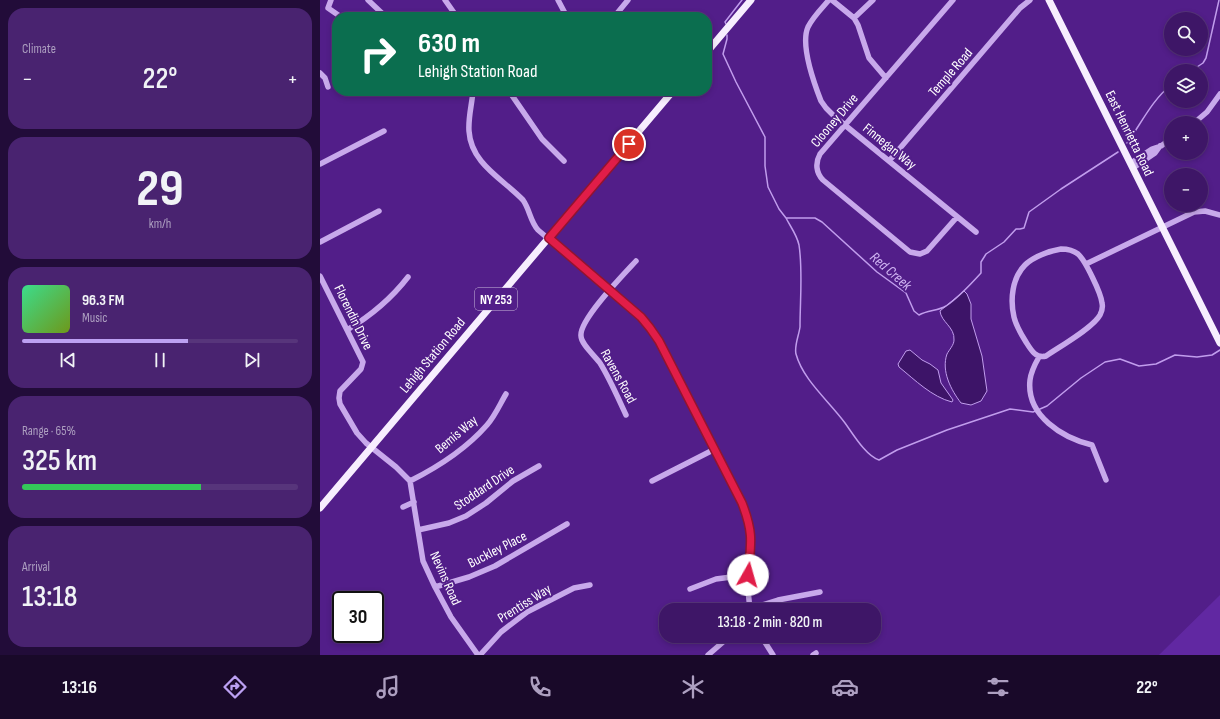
<!DOCTYPE html>
<html lang="en">
<head>
<meta charset="utf-8">
<style>
	body { margin:0; font-family:"Sofia Sans Condensed",sans-serif; background:#492370; color:#f1f3f6; height:100vh; display:flex; flex-direction:column; font-size:15px; white-space:nowrap }
	* { box-sizing:border-box; margin:0 }
	p { font-size:13px; color:#ad9fc0 }
	.icon { flex:none; width:22px; height:22px; fill:none; stroke:currentColor; stroke-width:2; stroke-linecap:round; stroke-linejoin:round }
	.map { position:relative; flex:1; overflow:hidden }
	.sheet { display:flex; flex-direction:column; gap:8px; padding:8px; background:#220c39; width:320px }
	.sheet>* { flex:none }
	.guide { position:absolute; left:12px; top:12px; width:380px; height:84px; border-radius:16px; box-shadow:0 2px 6px #0003,0 0 0 1px #57357b; background:#0b6e4f; color:#fff; overflow:hidden }
	.controls { position:absolute; left:844px; top:12px; display:grid; gap:8px }
	.controls a { display:grid; place-items:center; width:44px; height:44px; border-radius:50%; background:#3e1667; box-shadow:0 2px 6px #0003,0 0 0 1px #57357b; font-size:20px }
	.speed { position:absolute; left:12px; top:591px; display:flex; gap:8px; font-size:20px; font-weight:700; text-align:center }
	.speed>* { display:grid; place-content:center; width:52px; height:52px; border-radius:50%; background:#3e1667; box-shadow:0 2px 6px #0003,0 0 0 1px #57357b; line-height:1 }
	.speed .limit { border:2px solid #111; border-radius:6px; background:#fff; color:#111 }
	.pin { position:absolute; display:grid; place-items:center; width:34px; height:34px; color:#fff; margin:-17px; border:2px solid #fff; border-radius:50%; box-shadow:0 1px 4px #0007 }
	.me { position:absolute; width:44px; margin:-22px; rotate:7deg; stroke-linejoin:round; filter:drop-shadow(0 0 3px #0008) }
	.turn { display:flex; align-items:center; gap:14px; height:84px; padding:0 20px; font-size:18px }
	.turn .icon { width:52px; height:52px; stroke-width:2.5 }
	.turn b { display:block; font-size:28px; line-height:34px }
	.big { font-size:30px; font-weight:600; line-height:1.1 }
	.sheet .card { flex:1; display:flex; flex-direction:column; justify-content:center; gap:6px; min-width:0; padding:0 14px; border-radius:16px; background:#492370 }
	.sheet .dial { align-items:center; gap:0 }
	.dial b { font-size:52px; line-height:1 }
	.song { display:flex; align-items:center; gap:12px }
	.cover { width:48px; height:48px; border-radius:6px; background:linear-gradient(135deg,hsl(150 70% 55%),hsl(80 70% 35%)) }
	.played { height:4px; border-radius:2px; background:linear-gradient(90deg,#bca0f2 60%,#57357b 60%) }
	.keys { display:flex; justify-content:space-around; direction:ltr }
	.heat { display:flex; justify-content:space-between; align-items:center; font-size:22px; direction:ltr }
	.charge { height:6px; border-radius:3px; background:linear-gradient(90deg,#34c759 65%,#57357b 0) }
	.trip { position:absolute; left:339px; top:603px; width:222px; height:40px; border-radius:16px; background:#3e1667; box-shadow:0 2px 6px #0003,0 0 0 1px #57357b; font-weight:600; line-height:40px; text-align:center }
	.menu { display:flex; height:64px; justify-content:space-around; align-items:center; background:#190929; color:#ad9fc0 }
	.menu .icon { width:28px; height:28px }
	.menu .current { color:#bca0f2 }
	.menu b { font-size:18px; color:#f1f3f6 }
	main { display:flex; flex:1; min-height:0 }
	.map>svg:first-child { display:block }
	.green { fill:#6128a2 }
	.water { fill:#3d1468; stroke:#c19ded }
	.lines { fill:none; stroke-linecap:round; stroke-linejoin:round }
	.stream { stroke:#c19ded; stroke-width:1.5 }
	.minor { stroke:#c8a9eb; stroke-width:5.5 }
	.major { stroke:#f7eefe; stroke-width:7 }
	.route-casing { stroke:#92132f; stroke-width:10 }
	.route { stroke:#e11d48; stroke-width:7 }
	.labels { text-anchor:middle; stroke-width:4; stroke-linejoin:round; paint-order:stroke }
	.shield { fill:#521e89; stroke:#cbbcdc; stroke-width:1 }
	.shield-label { font-size:13px; font-weight:bold; fill:#fff }
	.street-label { font-size:14px; fill:#fff; stroke:#521e89 }
	.water-label { font-size:15px; font-style:italic; fill:#d1b5f3; stroke:#521e89 }
</style>
</head>
<body>
<main>
<section class="sheet">
<div class="card"><p>Climate</p>
<div class="heat"><a>−</a><b class="big">22°</b><a>+</a></div>
</div>
<div class="card dial"><b>29</b><p>km/h</p></div>
<div class="card">
<div class="song"><i class="cover"></i><div><b>96.3 FM</b><p>Music</p></div></div>
<div class="played"></div>
<div class="keys"><svg class="icon" aria-label="previous" viewBox="0 0 24 24"><path d="M18 5L8 12l10 7zM5 5v14"/></svg><svg class="icon" aria-label="pause" viewBox="0 0 24 24"><path d="M8 5v14M16 5v14"/></svg><svg class="icon" aria-label="next" viewBox="0 0 24 24"><path d="M6 5l10 7-10 7zM19 5v14"/></svg></div>
</div>
<div class="card"><p>Range · 65%</p><b class="big">325 km</b><div class="charge"></div></div>
<div class="card"><p>Arrival</p><b class="big">13:18</b></div>
</section>
<div class="map">
<svg width="900" height="655" viewBox="0 0 900 655">
	<rect width="100%" height="100%" fill="#521e89"/>
	<path class="green" d="M900 595V655H839Z"/>
	<path class="water" d="M644 291 647 294 651 304V319L662 356 667 391 661 401 651 405 641 403C631 390 621 371 627 354 629 350 634 345 634 340 635 327 621 322 620 311Z
		M590 350 602 360 610 364 618 370 621 383 633 400 632 402C612 397 595 380 579 367L578 364 586 351Z"/>
	<g class="lines">
		<path class="stream" d="M406 24 405 22 422 0
			M407 35V39L403 54 416 82 445 137V166L448 187 459 209 466 218H495L502 222 557 272 586 293 594 311 599 315C608 310 618 311 626 306 638 298 651 284 661 273V262L666 254 684 242 696 229H700L704 228 709 212 741 189 798 152
			M871 71 883 63 886 58 899 0
			M807 143C821 124 832 100 851 85
			M466 218C470 226 477 235 479 245 483 271 480 300 480 327 479 335 474 346 476 354 483 380 509 401 525 423 533 434 546 456 559 460L577 450 627 430 690 409 713 412 727 406 761 378 785 362 800 359 819 366 836 364 855 355 877 357 892 355 900 350"/>
		<path class="minor" d="M11 0 8 8 21 17
			M48 0 66 17
			M125 0 137 17
			M238 0 247 17
			M509 0C502 8 493 17 488 27 480 45 494 83 501 101L506 108 515 117 656 232
			M512 0 534 18 538 25 549 58 566 78
			M633 0 500 154C495 163 496 173 503 180L590 252 600 254 607 251 637 217
			M294 17 308 0
			M534 18 553 0
			M0 73 5 78 8 87
			M153 91C152 104 148 118 149 131 151 164 183 179 203 200 210 210 210 221 218 230L321 317 330 328 339 341 422 503 427 515 432 534 427 580 430 610
			M189 91 222 139 244 161
			M874 123 887 112 900 94
			M569 161 700 8 710 0
			M811 163 832 149 841 146 851 139
			M0 164 64 131
			M813 168 835 153 840 146
			M0 242 59 211
			M741 249C747 249 753 250 758 254 765 260 781 293 782 303 783 307 782 311 780 315 773 328 739 347 726 356 716 359 711 350 706 342 701 334 696 326 694 317 690 300 692 278 705 265 713 257 729 251 741 249Z
			M766 264 874 212 885 211 900 215
			M0 276 43 362 41 369 20 391 19 398 20 404 37 433 46 443 76 467 90 481 103 561 115 587 131 617 158 655
			M27 330C52 315 71 299 88 277
			M719 357C715 364 711 372 710 380 706 416 743 438 772 445L786 480
			M306 415C298 398 290 379 280 363 275 356 261 344 261 336 259 320 304 274 316 261
			M90 481C118 467 146 449 167 425 175 416 180 404 186 394
			M332 481 395 449
			M83 507 94 502
			M98 530 129 523 146 516 166 503 193 481 219 466
			M115 587 149 577 175 566 247 524
			M370 589 396 579 427 575
			M430 609 458 600 500 592
			M441 636 453 655
			M160 655 181 632 207 612 254 588 270 585
			M388 655 410 636
			M493 655 496 653"/>
		<path class="major" d="M729 0 900 343
			M387 52 431 0
			M0 508 353 91"/>
	</g>
	<g class="lines">
		<defs>
			<path id="route" d="M309 144 229 238 321 317 330 328 339 341 422 503C434 534 431 543 428 575"/>
		</defs>
		<use href="#route" class="route-casing"/>
		<use href="#route" class="route"/>
	</g>
	<g class="labels">
		<rect class="shield" x="155" y="288" width="42" height="22" rx="3"/>
		<g class="shield-label">
			<text x="176" y="304">NY 253</text>
		</g>
		<g class="street-label">
			<text transform="translate(630 72) rotate(-49)" y="5">Temple Road</text>
			<text transform="translate(514 120) rotate(-50)" y="5">Clooney Drive</text>
			<text transform="translate(810 133) rotate(64)" y="5">East Henrietta Road</text>
			<text transform="translate(570 146) rotate(39)" y="5">Finnegan Way</text>
			<text transform="translate(34 317) rotate(64)" y="5">Florendin Drive</text>
			<text transform="translate(112 355) rotate(-50)" y="5">Lehigh Station Road</text>
			<text transform="translate(299 376) rotate(61)" y="5">Ravens Road</text>
			<text transform="translate(136 434) rotate(-40)" y="5">Bemis Way</text>
			<text transform="translate(164 487) rotate(-34)" y="5">Stoddard Drive</text>
			<text transform="translate(177 549) rotate(-27)" y="5">Buckley Place</text>
			<text transform="translate(126 578) rotate(66)" y="5">Nevins Road</text>
			<text transform="translate(204 603) rotate(-32)" y="5">Prentiss Way</text>
		</g>
		<g class="water-label">
			<text transform="translate(571 271) rotate(41)" y="5">Red Creek</text>
		</g>
	</g>
</svg>
<div class="controls">
<a><svg class="icon" aria-label="search" viewBox="0 0 24 24"><circle cx="10" cy="10" r="6"/><path d="M15 15l6 6"/></svg></a>
<a><svg class="icon" aria-label="layers" viewBox="0 0 24 24"><path d="M12 4l9 5-9 5-9-5zM3 14l9 5 9-5"/></svg></a>
<a>+</a>
<a>−</a>
</div>
<div class="speed"><div class="limit">30</div></div>
<div class="pin" style="left:309px;top:144px;background:#d93025"><svg class="icon" aria-label="arrive" viewBox="0 0 24 24"><path d="M6 21V4h12l-3 4 3 4H6"/></svg></div>
<svg class="me" style="left:428px;top:575px" viewBox="-20 -20 40 40"><circle r="19" fill="#fff"/><path d="M0-13L10 11 0 6-10 11z" fill="#e11d48"/></svg>
<div class="trip">13:18 · 2 min · 820 m</div>
<div class="guide">
<div class="turn"><svg class="icon" aria-label="right" viewBox="0 0 24 24"><path d="M7 20v-9h11M14 6l5 5-5 5"/></svg><div><b>630 m</b>Lehigh Station Road</div></div>
</div>
</div>
</main>
<nav class="menu">
<b>13:16</b>
<svg class="icon current" aria-label="directions" viewBox="0 0 24 24"><path d="M12 3l9 9-9 9-9-9zM9 14v-3h6M13 9l2 2-2 2"/></svg>
<svg class="icon" aria-label="music" viewBox="0 0 24 24"><path d="M9 18V5l10-2v13"/><circle cx="6" cy="18" r="3"/><circle cx="16" cy="16" r="3"/></svg>
<svg class="icon" aria-label="phone" viewBox="0 0 24 24"><path d="M5 4h4l2 5-3 2q2 4 5 5l2-3 5 2v4C11 20 4 13 5 4z"/></svg>
<svg class="icon" aria-label="climate" viewBox="0 0 24 24"><path d="M12 3v18M4 7l16 10M4 17L20 7"/></svg>
<svg class="icon" aria-label="car" viewBox="0 0 24 24"><path d="M5 17H2v-5l4-1 3-4h7l3 4 3 1v5h-3M9 17h6M6 11h13"/><circle cx="7" cy="17" r="2"/><circle cx="17" cy="17" r="2"/></svg>
<svg class="icon" aria-label="filters" viewBox="0 0 24 24"><path d="M4 7h16M4 17h16"/><circle cx="9" cy="7" r="2"/><circle cx="15" cy="17" r="2"/></svg>
<b>22°</b>
</nav>
</body>
</html>
